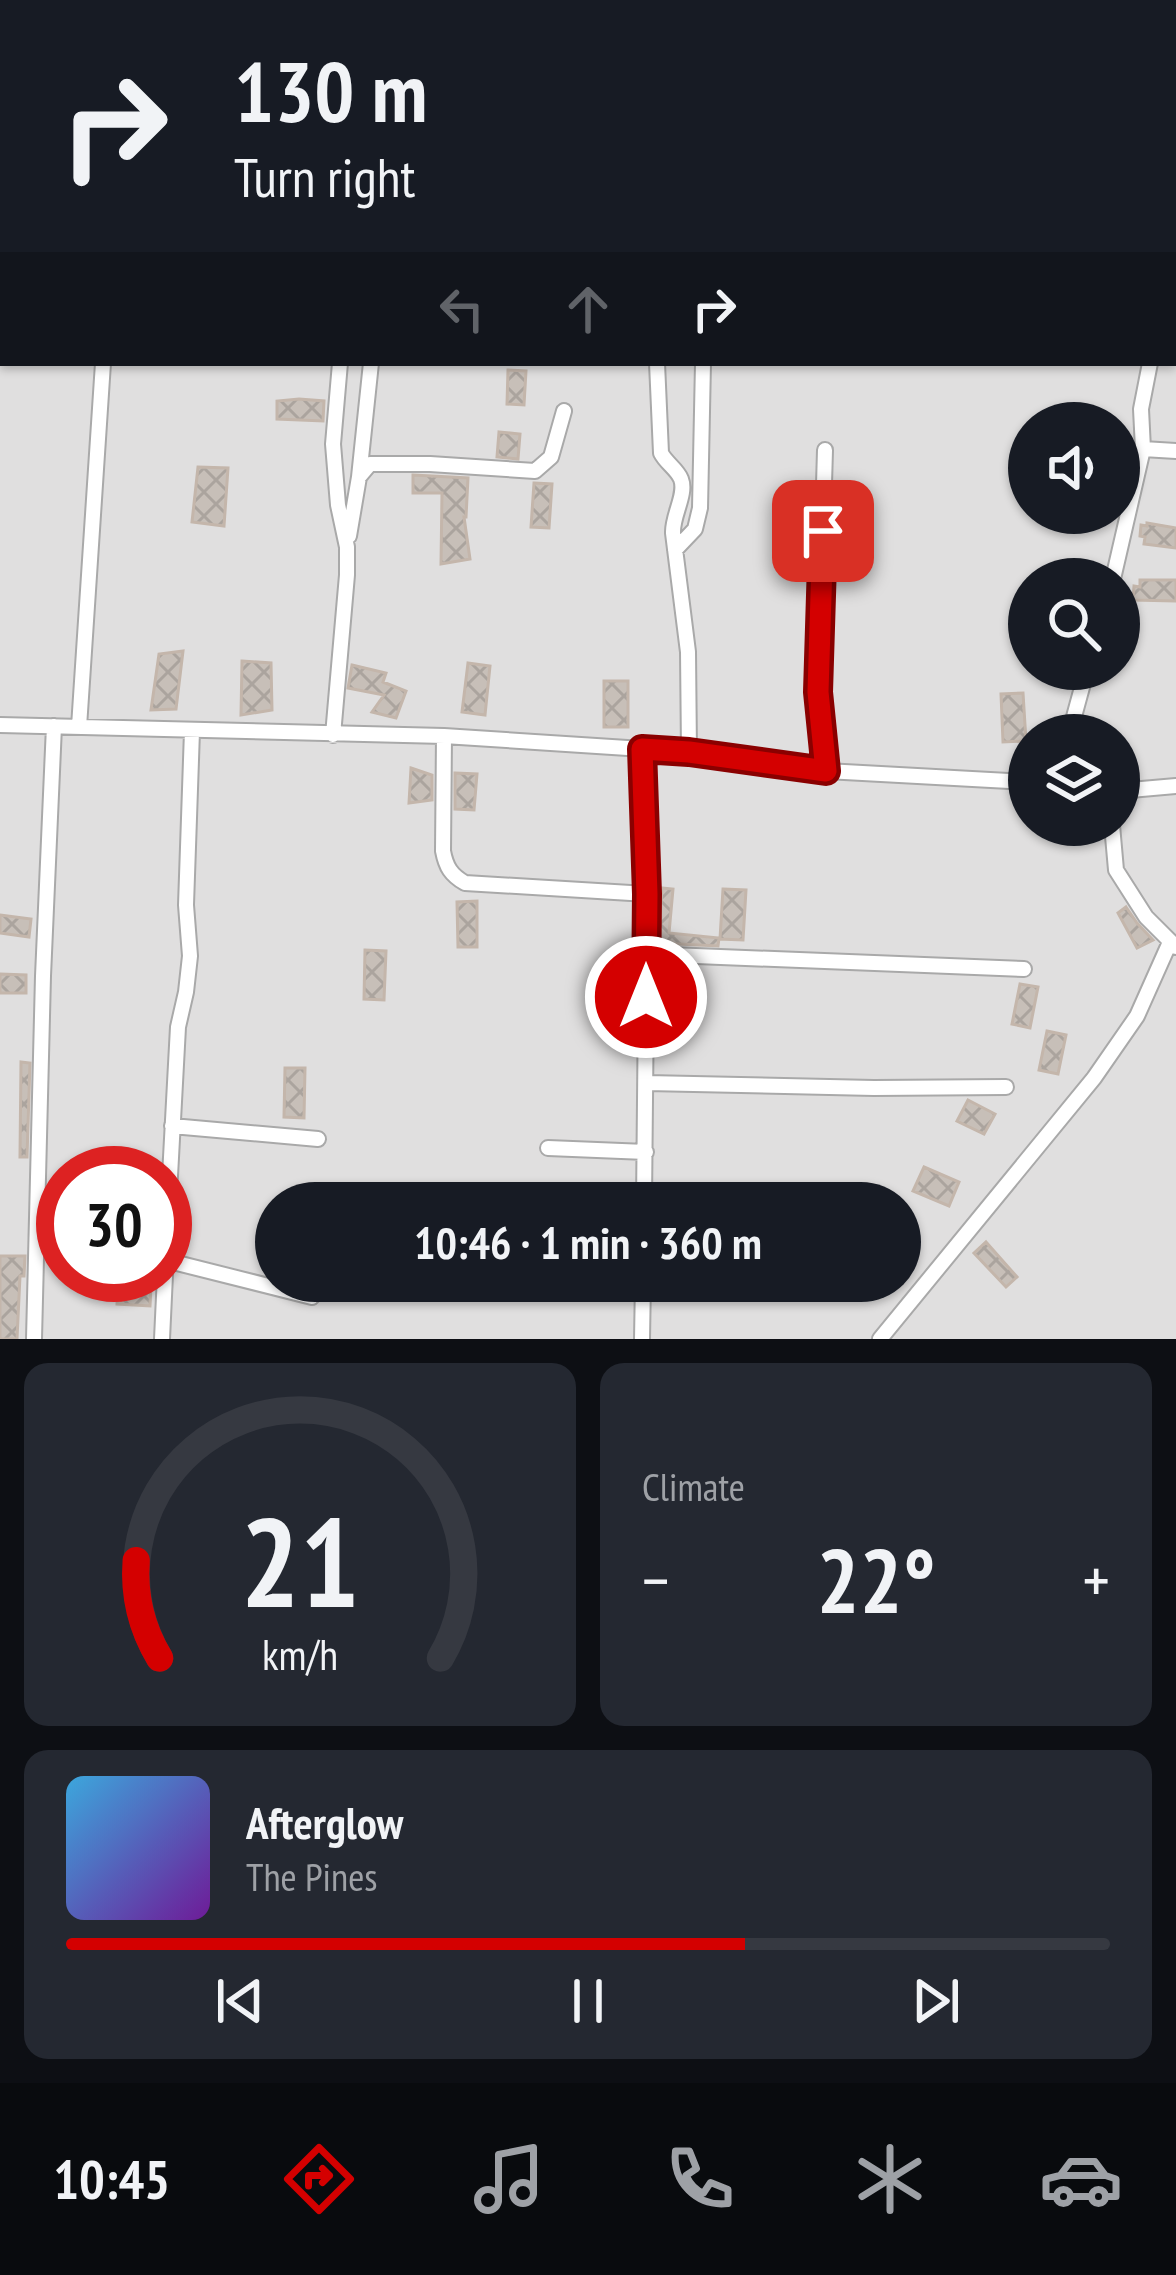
<!DOCTYPE html>
<html lang="en">
<head>
<meta charset="utf-8">
<style>
	body { margin:0; font-family:"PT Sans Narrow",sans-serif; background:#242831; color:#f1f3f6; height:100vh; display:flex; flex-direction:column; font-size:45px; white-space:nowrap }
	* { box-sizing:border-box; margin:0 }
	p { font-size:39px; color:#9ea1a6 }
	.icon { flex:none; width:66px; height:66px; fill:none; stroke:currentColor; stroke-width:2; stroke-linecap:round; stroke-linejoin:round }
	.map { position:relative; height:1339px; overflow:hidden }
	.side { display:flex; flex-direction:column; gap:24px; padding:24px; background:#0d0f14; flex:1 }
	.side>* { flex:none }
	.hud { position:absolute; left:0px; top:0px; width:1176px; height:366px; box-shadow:0 3px 9px #0004; background:#171b24; color:#f1f3f6; overflow:hidden }
	.tools { position:absolute; left:1008px; top:402px; display:grid; gap:24px }
	.tools a { display:grid; place-items:center; width:132px; height:132px; border-radius:50%; background:#171b24; box-shadow:0 3px 9px #0004; font-size:60px }
	.speed { position:absolute; left:36px; top:1146px; display:flex; gap:24px; font-size:60px; font-weight:700; text-align:center }
	.speed>* { display:grid; place-content:center; width:156px; height:156px; border-radius:50%; background:#171b24; box-shadow:0 3px 9px #0004; line-height:1 }
	.speed .limit { border:18px solid #d22; background:#fff; color:#111 }
	.pin { position:absolute; display:grid; place-items:center; width:102px; height:102px; color:#fff; margin:-51px; border-radius:24px; box-shadow:0 6px 18px #0006 }
	.me { position:absolute; width:132px; margin:-66px; rotate:0deg; stroke-linejoin:round; filter:drop-shadow(0 0 9px #0008) }
	.turn { display:flex; align-items:center; gap:42px; height:252px; padding:0 36px; font-size:54px }
	.turn .icon { width:156px; height:156px; stroke-width:2.5 }
	.turn b { display:block; font-size:84px; line-height:102px }
	.lanes { display:flex; align-items:center; height:114px; padding:0 36px; background:#0003; justify-content:center; gap:60px; direction:ltr }
	.lanes .off { opacity:.35 }
	.big { font-size:90px; font-weight:700; line-height:1.1 }
	.side .card { flex:1; display:flex; flex-direction:column; justify-content:center; gap:18px; min-width:0; padding:0 42px; border-radius:24px; background:#242831 }
	.side .dial { align-items:center; gap:0 }
	.dial svg { height:312px; overflow:visible; fill:none; stroke:#363941; stroke-width:7; stroke-linecap:round; text-anchor:middle }
	.dial text { fill:#f1f3f6; stroke:none }
	.song { display:flex; align-items:center; gap:36px }
	.cover { width:144px; height:144px; border-radius:18px; background:linear-gradient(135deg,hsl(200 70% 55%),hsl(280 70% 35%)) }
	.played { height:12px; border-radius:6px; background:linear-gradient(90deg,#d40000 65%,#363941 65%) }
	.keys { display:flex; justify-content:space-around; direction:ltr }
	.heat { display:flex; justify-content:space-between; align-items:center; font-size:66px; direction:ltr }
	.side .tiles { flex:1; display:grid; gap:24px; grid-template-columns:1fr 1fr }
	.card:last-child { grid-column:span 2 }
	.trip { position:absolute; left:255px; top:1182px; width:666px; height:120px; border-radius:60px; background:#171b24; box-shadow:0 3px 9px #0004; font-weight:700; line-height:120px; text-align:center }
	.dock { display:flex; height:192px; justify-content:space-around; align-items:center; background:#090b0e; color:#9ea1a6 }
	.dock .icon { width:84px; height:84px }
	.dock .selected { color:#d40000 }
	.dock b { font-size:54px; color:#f1f3f6 }
	.map>svg:first-child { display:block }
	.residential { fill:#e0dfdf; fill-rule:evenodd }
	.building { fill:url(#building-cross-hatch); stroke:#c4b6ab; stroke-width:3 }
	.lines { fill:none; stroke-linecap:round; stroke-linejoin:round }
	.minor-casing { stroke:#a9a9a9; stroke-width:18 }
	.minor { stroke:#fff; stroke-width:14 }
	.route-casing { stroke:#8a0000; stroke-width:30 }
	.route { stroke:#d40000; stroke-width:21 }
</style>
</head>
<body>
<div class="map">
<svg width="1176" height="1339" viewBox="0 0 1176 1339">
	<defs>
		<pattern id="building-cross-hatch" width="8" height="8" patternUnits="userSpaceOnUse" patternTransform="scale(3)"><rect width="8" height="8" fill="#c7bfb8"/><path d="M0 0l8 8M0 8l8-8" fill="none" stroke="#aba49e"/></pattern>
	</defs>
	<rect width="100%" height="100%" fill="#f2efe9"/>
	<path class="residential" d="M0 0H783V3H3V363H1173V217L1176 202V1339H0ZM1029 423H1119V513H1029ZM1029 579H1119V669H1029ZM1029 735H1119V825H1029ZM63 1173H165V1275H63ZM276 1203H900V1281H276Z"/>
	<path class="building" d="M508 370 526 371 524 405 507 404Z
		M299 399 324 401 323 421 277 419V401Z
		M499 432 520 434 518 459 497 457Z
		M198 467 228 468 224 526 192 522Z
		M413 475 468 478 466 517H464L470 559 441 564 442 493H413Z
		M534 483 552 484 549 528 531 527Z
		M1147 523 1176 528V548L1144 544 1145 537 1140 536 1141 525 1147 526Z
		M1140 580H1176V601L1133 600 1134 586 1140 587Z
		M183 651 176 709 151 710 159 654Z
		M242 661 271 663 272 710 241 715Z
		M468 663 490 666 485 715 462 712Z
		M352 665 386 673 383 682 406 691 396 718 372 712 384 695 348 688Z
		M604 681H628V727H604Z
		M1023 693 1026 741 1003 742 1001 694Z
		M411 768 432 775V800L409 803Z
		M455 773 477 774 474 810 455 809Z
		M662 888 673 889 669 933 719 938 718 946 658 943Z
		M723 889 746 890 743 940 720 939Z
		M477 901V947H458L457 902Z
		M1126 907 1137 923 1153 940 1137 948 1118 913Z
		M0 915 31 919 29 937 0 933Z
		M365 950 386 951 384 1000 364 999Z
		M0 974 26 975V993H0Z
		M1020 984 1038 987 1030 1028 1012 1024Z
		M1047 1031 1066 1035 1058 1074 1039 1070Z
		M21 1062 30 1063 27 1157H20Z
		M285 1068H305L304 1118 284 1117Z
		M968 1100 995 1114 984 1134 957 1121Z
		M924 1167 959 1182 949 1206 913 1191Z
		M986 1242 1017 1277 1006 1287 974 1253Z
		M0 1256H25L24 1276H20L17 1339H0Z
		M118 1285 151 1287 150 1306 117 1304Z"/>
	<g class="lines">
		<defs>
			<path id="minor" d="M633 0V3
				M726 2 727 0
				M122 3V0
				M360 3V0
				M1173 271 1176 260
				M1173 335 1176 336
				M657 363 661 453C666 463 677 469 681 479 687 494 672 516 673 533L688 652 689 752
				M1143 449 1176 451
				M825 450 818 691 826 771
				M359 477 371 363
				M349 536 359 477 370 464H430L535 471 551 457 564 411
				M675 550 695 529 700 508 703 363
				M1113 579 1143 449 1141 409 1150 363
				M0 725 444 736 689 752 826 771 1029 782
				M79 727 103 363
				M333 735 347 575V547L338 505 333 444 340 363
				M1069 735 1087 669
				M444 736 443 851C446 867 451 875 465 883L647 894
				M642 750 647 894 644 1203
				M1119 791 1176 786
				M1112 825 1116 870 1146 917 1176 947
				M646 954 1024 969
				M647 1083 874 1088 1006 1087
				M172 1126 318 1139
				M548 1148 646 1152
				M165 1260 312 1297
				M165 1269 178 1027 186 992 190 956 186 905 192 731
				M34 1339 43 976 54 726
				M162 1339 165 1275
				M642 1339 643 1281
				M880 1339 1094 1078 1137 1016 1170 942"/>
		</defs>
		<use href="#minor" class="minor-casing"/>
		<use href="#minor" class="minor"/>
	</g>
	<g class="lines">
		<defs>
			<path id="route" d="M646 997 647 894 642 749 689 752 826 771 818 692 823 531"/>
		</defs>
		<use href="#route" class="route-casing"/>
		<use href="#route" class="route"/>
	</g>
</svg>
<div class="tools">
<a><svg class="icon" aria-label="sound" viewBox="0 0 24 24"><path d="M4 9h4l5-4v14l-5-4H4zM17 9q2 3 0 6"/></svg></a>
<a><svg class="icon" aria-label="search" viewBox="0 0 24 24"><circle cx="10" cy="10" r="6"/><path d="M15 15l6 6"/></svg></a>
<a><svg class="icon" aria-label="layers" viewBox="0 0 24 24"><path d="M12 4l9 5-9 5-9-5zM3 14l9 5 9-5"/></svg></a>
</div>
<div class="speed"><div class="limit">30</div></div>
<div class="pin" style="left:823px;top:531px;background:#d93025"><svg class="icon" aria-label="arrive" viewBox="0 0 24 24"><path d="M6 21V4h12l-3 4 3 4H6"/></svg></div>
<svg class="me" style="left:646px;top:997px" viewBox="-20 -20 40 40"><circle r="17" fill="#d40000" stroke="#fff" stroke-width="3"/><path d="M0-11L8 9 0 5-8 9z" fill="#fff"/></svg>
<div class="trip">10:46 · 1 min · 360 m</div>
<div class="hud">
<div class="turn"><svg class="icon" aria-label="right" viewBox="0 0 24 24"><path d="M7 20v-9h11M14 6l5 5-5 5"/></svg><div><b>130 m</b>Turn right</div></div>
<div class="lanes"><svg class="icon off" aria-label="left" viewBox="0 0 24 24"><path d="M17 20v-9H6M10 6l-5 5 5 5"/></svg><svg class="icon off" aria-label="ahead" viewBox="0 0 24 24"><path d="M12 20V5M6 11l6-6 6 6"/></svg><svg class="icon" aria-label="right" viewBox="0 0 24 24"><path d="M7 20v-9h11M14 6l5 5-5 5"/></svg></div>
</div>
</div>
<section class="side">
<div class="tiles">
<div class="card dial"><svg viewBox="0 0 100 80">
<path d="M14 69A42 42 0 1 1 86 69"/>
<path d="M14 69A42 42 0 0 1 8 44" stroke="#d40000"/>
<text x="50" y="56" font-size="32" font-weight="700">21</text>
<text x="50" y="72" font-size="11">km/h</text>
</svg></div>
<div class="card"><p>Climate</p>
<div class="heat"><a>−</a><b class="big">22°</b><a>+</a></div>
</div>
<div class="card">
<div class="song"><i class="cover"></i><div><b>Afterglow</b><p>The Pines</p></div></div>
<div class="played"></div>
<div class="keys"><svg class="icon" aria-label="previous" viewBox="0 0 24 24"><path d="M18 5L8 12l10 7zM5 5v14"/></svg><svg class="icon" aria-label="pause" viewBox="0 0 24 24"><path d="M8 5v14M16 5v14"/></svg><svg class="icon" aria-label="next" viewBox="0 0 24 24"><path d="M6 5l10 7-10 7zM19 5v14"/></svg></div>
</div>
</div>
</section>
<nav class="dock">
<b>10:45</b>
<svg class="icon selected" aria-label="directions" viewBox="0 0 24 24"><path d="M12 3l9 9-9 9-9-9zM9 14v-3h6M13 9l2 2-2 2"/></svg>
<svg class="icon" aria-label="music" viewBox="0 0 24 24"><path d="M9 18V5l10-2v13"/><circle cx="6" cy="18" r="3"/><circle cx="16" cy="16" r="3"/></svg>
<svg class="icon" aria-label="phone" viewBox="0 0 24 24"><path d="M5 4h4l2 5-3 2q2 4 5 5l2-3 5 2v4C11 20 4 13 5 4z"/></svg>
<svg class="icon" aria-label="climate" viewBox="0 0 24 24"><path d="M12 3v18M4 7l16 10M4 17L20 7"/></svg>
<svg class="icon" aria-label="car" viewBox="0 0 24 24"><path d="M5 17H2v-5l4-1 3-4h7l3 4 3 1v5h-3M9 17h6M6 11h13"/><circle cx="7" cy="17" r="2"/><circle cx="17" cy="17" r="2"/></svg>
</nav>
</body>
</html>
